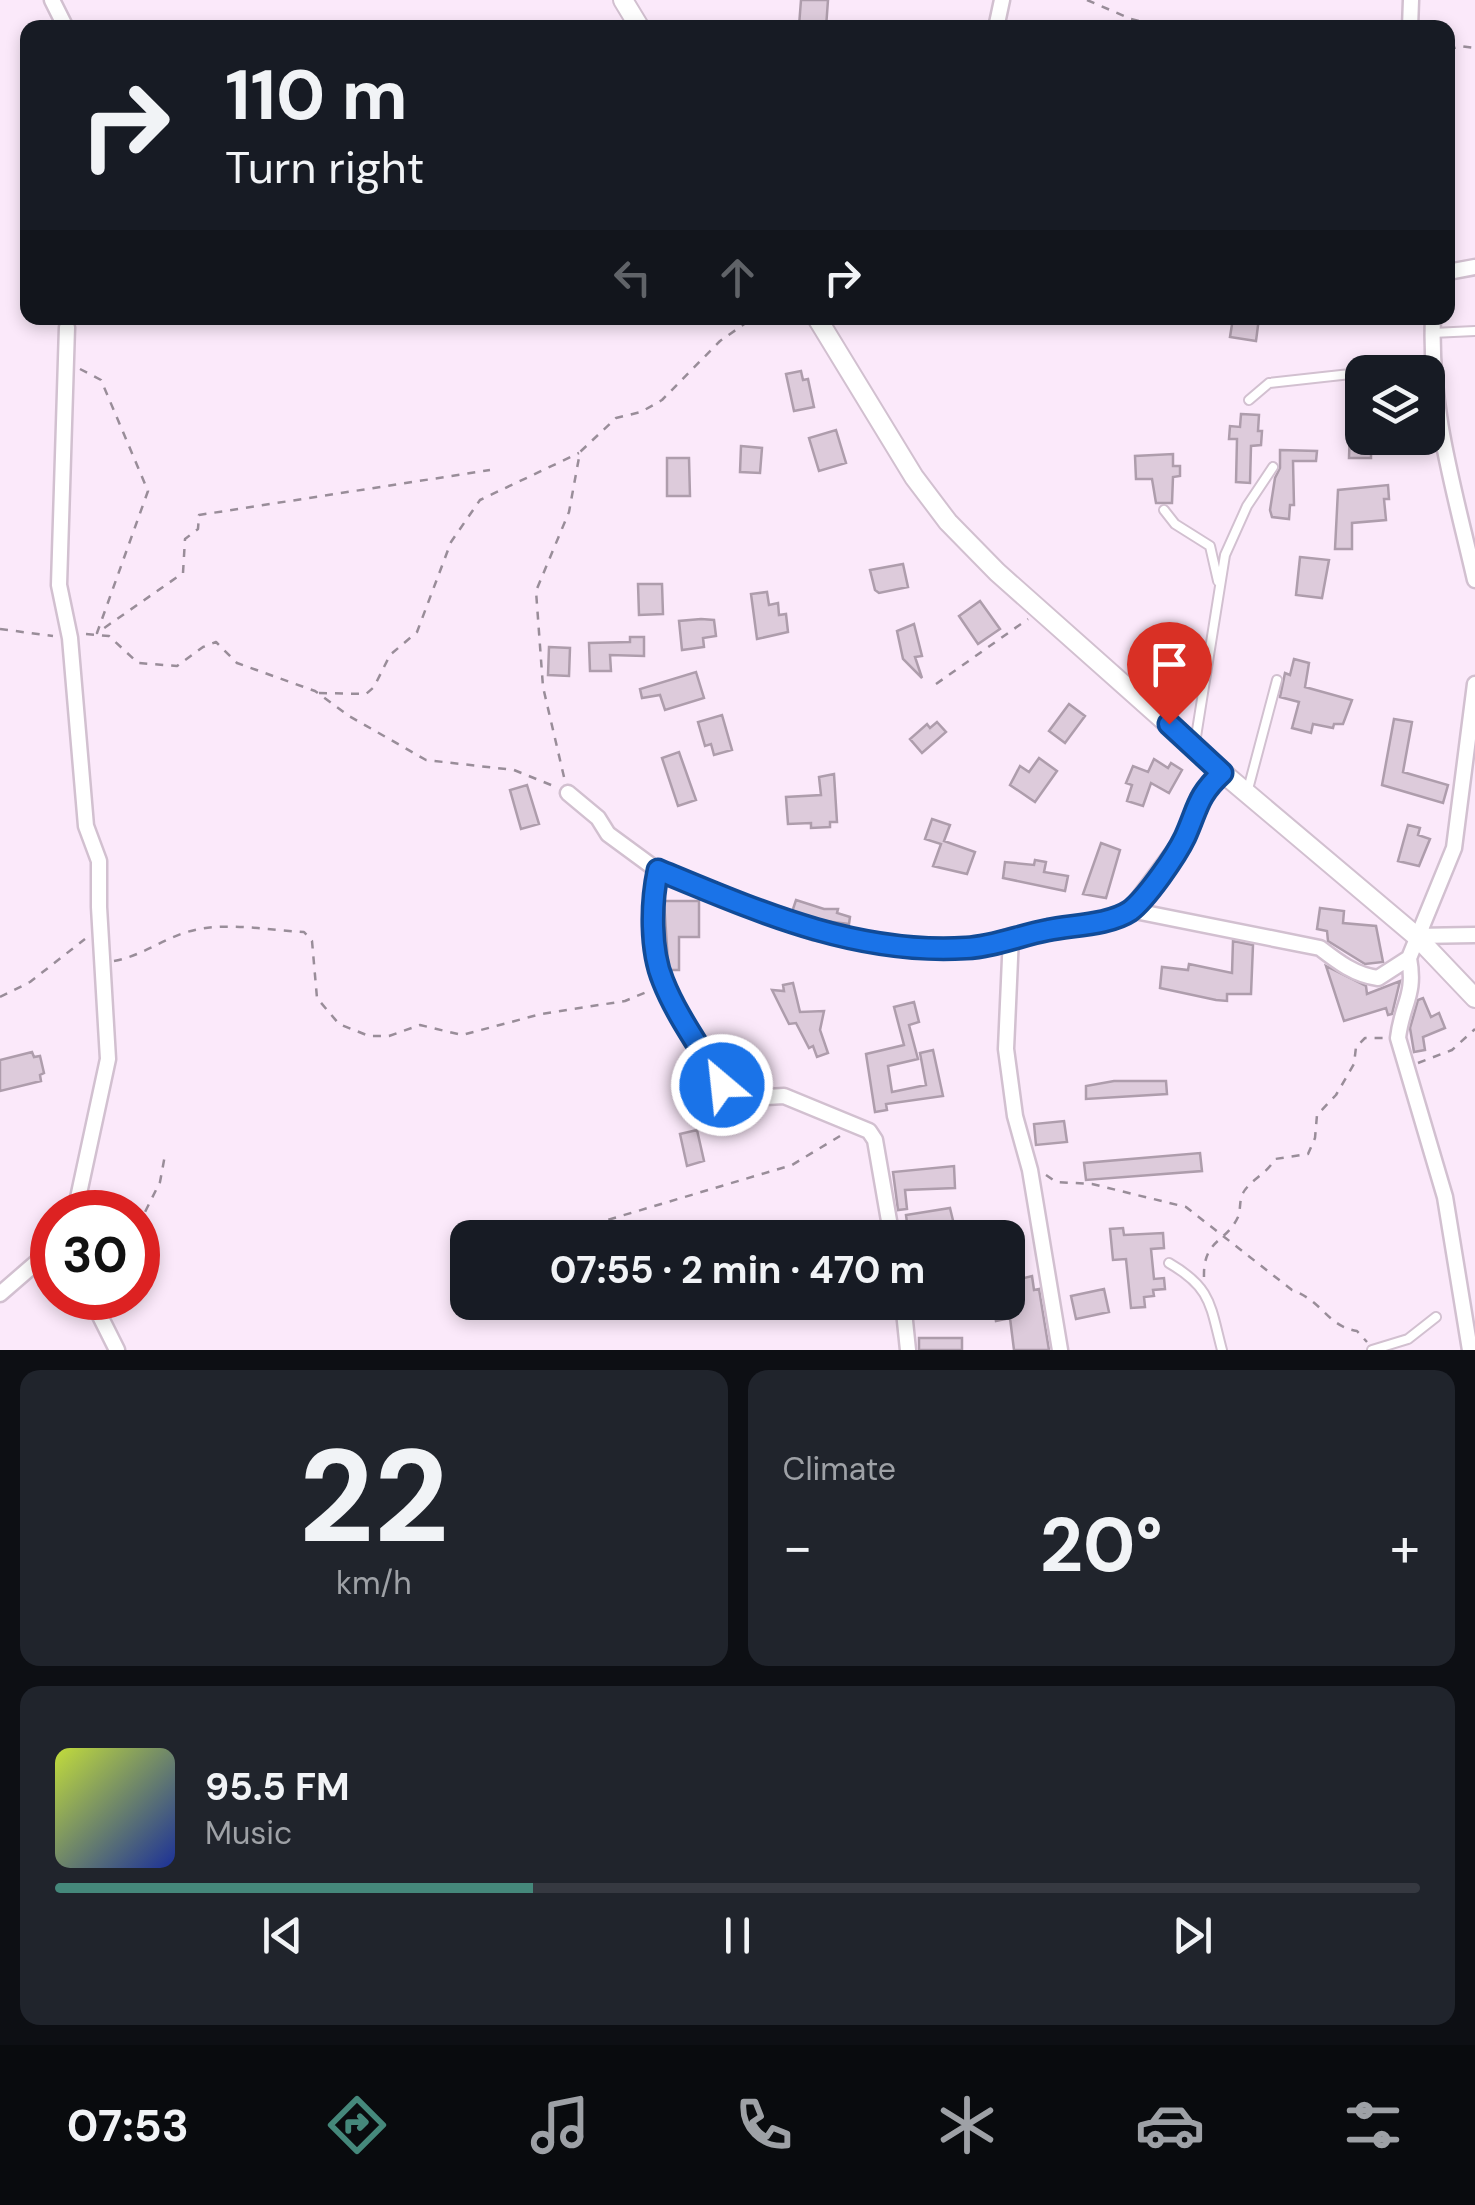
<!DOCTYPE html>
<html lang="en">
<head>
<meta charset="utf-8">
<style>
	body { margin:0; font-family:"DM Sans",sans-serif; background:#20242c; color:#f1f3f6; height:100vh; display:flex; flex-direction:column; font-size:38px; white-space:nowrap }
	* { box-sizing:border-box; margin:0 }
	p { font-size:32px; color:#9ea1a6 }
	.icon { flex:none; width:55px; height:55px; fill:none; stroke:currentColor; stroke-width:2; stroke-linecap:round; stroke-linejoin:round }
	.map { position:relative; height:1350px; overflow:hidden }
	.details { display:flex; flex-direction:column; gap:20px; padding:20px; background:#0d0f14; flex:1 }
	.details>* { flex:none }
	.hud { position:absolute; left:20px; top:20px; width:1435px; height:305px; border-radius:20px; box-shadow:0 5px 15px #0003; background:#171b24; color:#f1f3f6; overflow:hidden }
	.buttons { position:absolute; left:1345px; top:355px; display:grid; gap:20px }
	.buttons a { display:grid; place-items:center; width:100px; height:100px; border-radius:20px; background:#171b24; box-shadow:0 5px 15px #0003; font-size:50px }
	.speed { position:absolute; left:30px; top:1190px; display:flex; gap:20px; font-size:50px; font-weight:700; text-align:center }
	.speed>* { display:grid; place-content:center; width:130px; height:130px; border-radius:50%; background:#171b24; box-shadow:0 5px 15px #0003; line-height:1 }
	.speed .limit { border:15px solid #d22; background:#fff; color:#111 }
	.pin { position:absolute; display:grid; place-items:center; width:85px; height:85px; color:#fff; margin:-102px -42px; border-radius:50% 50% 50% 0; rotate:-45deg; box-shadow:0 0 10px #0007 }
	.pin .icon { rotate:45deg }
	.me { position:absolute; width:110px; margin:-55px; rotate:332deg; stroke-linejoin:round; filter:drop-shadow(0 0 8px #0008) }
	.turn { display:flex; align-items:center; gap:35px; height:210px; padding:0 40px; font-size:45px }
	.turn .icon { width:130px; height:130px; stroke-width:2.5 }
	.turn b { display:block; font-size:70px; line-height:85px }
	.lanes { display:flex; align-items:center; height:95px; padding:0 40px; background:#0003; justify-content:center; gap:50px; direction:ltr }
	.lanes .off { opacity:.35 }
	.big { font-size:75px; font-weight:700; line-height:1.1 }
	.details .widget { flex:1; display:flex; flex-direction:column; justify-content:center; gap:15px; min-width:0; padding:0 35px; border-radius:20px; background:#20242c }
	.details .dial { align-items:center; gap:0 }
	.dial b { font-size:130px; line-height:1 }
	.song { display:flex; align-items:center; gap:30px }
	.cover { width:120px; height:120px; border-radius:15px; background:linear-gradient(135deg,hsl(70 70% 55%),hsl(230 70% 35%)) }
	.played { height:10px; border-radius:5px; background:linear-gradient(90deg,#45887b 35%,#363941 35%) }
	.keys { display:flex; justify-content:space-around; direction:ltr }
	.heat { display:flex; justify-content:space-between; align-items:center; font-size:55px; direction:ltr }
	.details .tiles { flex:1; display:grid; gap:20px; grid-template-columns:1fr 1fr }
	.widget:last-child { grid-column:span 2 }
	.trip { position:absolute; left:450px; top:1220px; width:575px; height:100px; border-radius:20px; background:#171b24; box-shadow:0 5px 15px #0003; font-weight:700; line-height:100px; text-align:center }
	.dock { display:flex; height:160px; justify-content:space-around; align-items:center; background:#090b0e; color:#9ea1a6 }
	.dock .icon { width:70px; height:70px }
	.dock .selected { color:#45887b }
	.dock b { font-size:45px; color:#f1f3f6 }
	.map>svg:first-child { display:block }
	.building { fill:#ddcbdb; stroke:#ae9dac; stroke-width:2.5 }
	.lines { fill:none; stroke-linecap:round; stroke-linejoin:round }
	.service-casing { stroke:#d2c0d0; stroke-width:12 }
	.minor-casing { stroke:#d2c0d0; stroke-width:19 }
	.tertiary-casing { stroke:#d2c0d0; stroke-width:22 }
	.path { stroke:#998d99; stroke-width:2.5; stroke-dasharray:8 8; stroke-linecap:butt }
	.service { stroke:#fff; stroke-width:8 }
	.minor { stroke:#fff; stroke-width:14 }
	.tertiary { stroke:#fff; stroke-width:18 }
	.route-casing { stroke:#114b97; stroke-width:25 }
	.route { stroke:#1a73e8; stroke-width:18 }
</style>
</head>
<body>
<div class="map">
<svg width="1475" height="1350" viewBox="0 0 1475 1350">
	<rect width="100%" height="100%" fill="#fbe9fa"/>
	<path class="building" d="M801 0H828L826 28 799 26Z
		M1233 318H1259L1256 341 1230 337Z
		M801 371 803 380 808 379 814 407 794 411 786 374Z
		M1241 414 1259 415 1258 431H1262L1261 445 1251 446 1250 483 1236 482 1237 439H1229L1230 426 1240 427Z
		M836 430 846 463 819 471 809 438Z
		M1350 430H1362V438L1371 440V458H1349Z
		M741 446 762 448 760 473 740 472Z
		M1280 450 1317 451 1316 461H1293L1294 505H1290L1289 519 1272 517 1270 510 1275 478 1280 468Z
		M1173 454V466H1180V476L1173 477 1172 503H1156L1152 479H1136L1135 456Z
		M667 458H689L690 496H667Z
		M1388 485 1389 499H1384L1386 520 1352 523V549H1335L1338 490Z
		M1300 557 1329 560 1322 598 1296 595Z
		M903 564 908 587 879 593 875 590 870 570Z
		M638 584H662L663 614 639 615Z
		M767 592 769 605 778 603 779 615 786 614 788 632 757 639 751 594Z
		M980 601 1000 629 978 644 959 616Z
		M701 619 714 620 716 636 703 638 704 647 682 650 679 621Z
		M914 624 922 656 915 657 922 678 903 659 897 631Z
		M630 637H644V656L610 655 611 671H590L589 643 630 642Z
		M549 647 570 648 569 676 548 675Z
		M1294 659 1309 663 1305 687 1352 700 1343 724H1334L1333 728 1313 724 1311 733 1292 728 1299 702 1280 697 1285 673 1290 675Z
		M696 672 704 698 665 710 660 695 642 698 640 689Z
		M1069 704 1085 716 1065 743 1049 731Z
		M722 715 732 750 714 755 711 744 705 746 698 722Z
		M1394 719 1412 722 1403 772 1448 785 1443 803 1382 785Z
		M937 722 946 732 922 753 910 739 927 724 930 728Z
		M679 752 696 800 678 806 662 758Z
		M1039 758 1057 771 1035 802 1010 785 1020 766 1029 772Z
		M1154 759 1168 768 1171 763 1182 770 1169 793 1151 783 1143 806 1127 801 1132 785 1126 783 1133 766 1148 772Z
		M834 774 837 822H830V827L811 828V823L788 824 786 797 821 795 819 777Z
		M527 785 539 824 521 829 510 790Z
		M932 819 950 825 944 841 975 852 967 874 933 866 941 844 925 839Z
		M1408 825 1420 828 1418 835 1430 839 1419 866 1398 861Z
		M1101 843 1120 850 1106 898 1083 894Z
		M1035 860 1046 862 1044 872 1068 876 1065 891 1003 878 1005 862 1034 865Z
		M796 900 824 909H838L837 913 850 917 849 924 809 919 792 912Z
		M664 901H699V937H679V970H670L668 962Z
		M1320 908 1344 911 1343 923 1376 926 1383 962 1365 964 1328 941 1327 931 1317 929Z
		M1233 941 1253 945 1251 994H1227V1001L1216 1000 1160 988 1162 967 1188 970 1189 964 1232 973Z
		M1326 966 1366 986 1367 994 1400 981 1392 1014 1388 1015 1386 1008 1344 1021Z
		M793 983 800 1012 824 1011 820 1030 828 1053 817 1057 813 1046 809 1048 796 1023 789 1024 772 990 784 991 783 985Z
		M1423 998 1431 1017 1439 1013 1445 1028 1423 1037 1425 1050 1414 1052 1410 1028 1418 1000Z
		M914 1002 919 1022 909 1025 918 1059 888 1066 892 1092 926 1085 920 1053 933 1050 943 1096 886 1104 887 1110 875 1112 866 1054 904 1045 894 1007Z
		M32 1052 34 1057 40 1056 44 1073 40 1075 41 1081 0 1091V1060Z
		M1114 1081H1166L1167 1094 1086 1099V1086Z
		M1064 1121 1067 1142 1036 1145 1034 1124Z
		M697 1130 704 1161 687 1166 680 1134Z
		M1200 1153 1202 1171 1086 1180 1084 1163Z
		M954 1166 955 1188 905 1190 907 1209 898 1210 893 1172Z
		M950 1208 956 1233 909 1238 906 1215Z
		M1123 1228 1124 1235 1163 1233 1164 1248 1151 1249 1154 1279 1164 1278 1165 1289 1153 1290 1154 1296 1144 1297 1145 1307 1131 1308 1126 1259 1113 1260 1110 1229Z
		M1032 1276 1034 1290 1039 1289 1049 1350H1014L1010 1318 996 1321 993 1302H1008V1282Z
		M1104 1289 1109 1312 1076 1319 1071 1296Z
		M919 1338H962V1350H919Z"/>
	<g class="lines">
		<defs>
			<path id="service" d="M1432 333 1475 331
				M1249 400 1269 383 1432 365
				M1164 510 1175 524 1210 546 1218 581
				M1195 743 1225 555 1247 506 1273 467
				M1247 793 1277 680
				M1169 1263C1212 1288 1210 1305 1222 1350
				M1372 1350 1408 1339 1436 1317"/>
			<path id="minor" d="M52 0 66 28
				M996 28 1002 0
				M1410 28 1411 0
				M1448 272 1475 267
				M1433 318C1429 409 1455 492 1475 580
				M67 327 59 585 70 638 86 826 99 861V907L108 1059 75 1212
				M568 793 598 818 608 834 657 870 653 894 657 964 664 984 721 1085 749 1098 784 1096 869 1131 875 1140 892 1238
				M657 870 813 932 917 948 969 949 1011 936 1113 918 1130 910 1185 836 1198 798 1223 773
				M1130 910 1320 948C1338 962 1355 975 1378 978L1409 958 1454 848 1475 684
				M1011 936 1006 1049 1015 1116 1030 1170 1060 1350
				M1416 936 1475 935
				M1409 958C1416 996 1402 1003 1398 1038L1445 1197 1470 1350
				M0 1294 52 1249
				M91 1298 117 1350
				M903 1302 908 1350"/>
			<path id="tertiary" d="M623 0 640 28
				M817 318 914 477 948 522 997 572 1223 773 1416 936 1475 998"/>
		</defs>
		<use href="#service" class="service-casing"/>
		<use href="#minor" class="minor-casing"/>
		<use href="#tertiary" class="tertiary-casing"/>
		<path class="path" d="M1087 0 1131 19 1166 28
			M1448 50 1460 46 1475 48
			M80 369 101 380 148 491 97 633 183 573 185 539 198 529 199 515 490 470
			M0 629 53 636
			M86 634 109 636 138 663 177 666 203 647 216 642 237 663 315 691 349 716 426 760 514 770 556 787
			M936 684 1028 619
			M319 693 366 694 374 687 390 655 417 632 451 542 480 500 579 453
			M564 777 543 687 536 591 569 512 580 452 616 418 641 412 662 400 720 341 750 320 764 318
			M114 961C141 956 161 940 187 932 223 921 266 930 304 932L312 941 317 998 339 1024 369 1036H389L420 1025 462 1035 541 1014 625 1001 649 991
			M0 997 30 982 85 939
			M1418 1063 1452 1050 1475 1029
			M1046 1175 1056 1182 1092 1184 1186 1207 1292 1290C1324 1302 1327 1326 1357 1331L1367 1342
			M138 1226 160 1182 165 1155
			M547 1238 792 1165 840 1136
			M1204 1277C1203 1239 1226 1243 1238 1217 1241 1210 1239 1200 1243 1193 1250 1180 1267 1174 1275 1159L1308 1154 1315 1138 1317 1115 1336 1095 1354 1064 1356 1047 1365 1038H1385"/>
		<use href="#service" class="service"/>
		<use href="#minor" class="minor"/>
		<use href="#tertiary" class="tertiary"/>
	</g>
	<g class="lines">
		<defs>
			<path id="route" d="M722 1085C703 1051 677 1017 663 981 650 950 651 903 658 870 757 911 856 955 966 948 993 947 1021 935 1048 930 1072 925 1109 925 1130 911 1146 899 1176 856 1185 837 1198 808 1197 796 1222 773L1169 724"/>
		</defs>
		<use href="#route" class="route-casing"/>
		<use href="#route" class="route"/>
	</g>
</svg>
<div class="buttons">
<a><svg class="icon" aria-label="layers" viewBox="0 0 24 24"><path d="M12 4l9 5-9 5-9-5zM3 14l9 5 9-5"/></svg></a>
</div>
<div class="speed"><div class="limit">30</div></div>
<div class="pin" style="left:1169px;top:724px;background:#d93025"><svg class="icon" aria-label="arrive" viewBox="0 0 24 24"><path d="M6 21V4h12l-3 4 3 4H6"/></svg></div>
<svg class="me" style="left:722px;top:1085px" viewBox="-20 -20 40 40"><circle r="17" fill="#1a73e8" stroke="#fff" stroke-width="3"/><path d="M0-11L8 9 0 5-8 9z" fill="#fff"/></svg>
<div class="trip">07:55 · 2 min · 470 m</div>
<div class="hud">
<div class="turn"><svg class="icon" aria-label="right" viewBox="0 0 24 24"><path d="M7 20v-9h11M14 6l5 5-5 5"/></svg><div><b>110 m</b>Turn right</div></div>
<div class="lanes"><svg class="icon off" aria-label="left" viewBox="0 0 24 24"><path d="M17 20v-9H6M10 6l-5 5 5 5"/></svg><svg class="icon off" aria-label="ahead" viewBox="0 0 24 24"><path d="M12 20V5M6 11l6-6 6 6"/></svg><svg class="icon" aria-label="right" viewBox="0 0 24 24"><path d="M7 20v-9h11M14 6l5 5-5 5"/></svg></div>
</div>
</div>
<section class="details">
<div class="tiles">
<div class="widget dial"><b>22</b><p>km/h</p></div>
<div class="widget"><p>Climate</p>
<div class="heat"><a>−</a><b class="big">20°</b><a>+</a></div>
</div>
<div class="widget">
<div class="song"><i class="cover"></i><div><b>95.5 FM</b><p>Music</p></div></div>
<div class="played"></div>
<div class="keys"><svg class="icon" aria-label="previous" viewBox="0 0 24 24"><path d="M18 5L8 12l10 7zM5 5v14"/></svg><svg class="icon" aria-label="pause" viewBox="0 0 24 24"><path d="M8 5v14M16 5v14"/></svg><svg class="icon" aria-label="next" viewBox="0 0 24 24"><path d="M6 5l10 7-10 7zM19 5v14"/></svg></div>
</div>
</div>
</section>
<nav class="dock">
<b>07:53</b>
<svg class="icon selected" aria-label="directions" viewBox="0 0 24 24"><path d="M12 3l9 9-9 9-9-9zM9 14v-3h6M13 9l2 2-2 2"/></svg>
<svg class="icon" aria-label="music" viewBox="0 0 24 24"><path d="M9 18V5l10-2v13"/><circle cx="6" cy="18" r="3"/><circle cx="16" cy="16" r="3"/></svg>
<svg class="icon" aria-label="phone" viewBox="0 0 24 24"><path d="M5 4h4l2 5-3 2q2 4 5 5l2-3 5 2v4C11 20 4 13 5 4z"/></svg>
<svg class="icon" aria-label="climate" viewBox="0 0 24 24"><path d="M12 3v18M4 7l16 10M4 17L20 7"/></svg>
<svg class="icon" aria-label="car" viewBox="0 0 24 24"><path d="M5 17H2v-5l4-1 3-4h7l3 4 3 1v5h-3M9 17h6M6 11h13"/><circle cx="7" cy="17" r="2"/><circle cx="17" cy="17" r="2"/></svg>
<svg class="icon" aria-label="filters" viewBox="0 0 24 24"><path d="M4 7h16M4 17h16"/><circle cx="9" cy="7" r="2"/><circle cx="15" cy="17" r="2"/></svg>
</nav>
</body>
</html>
